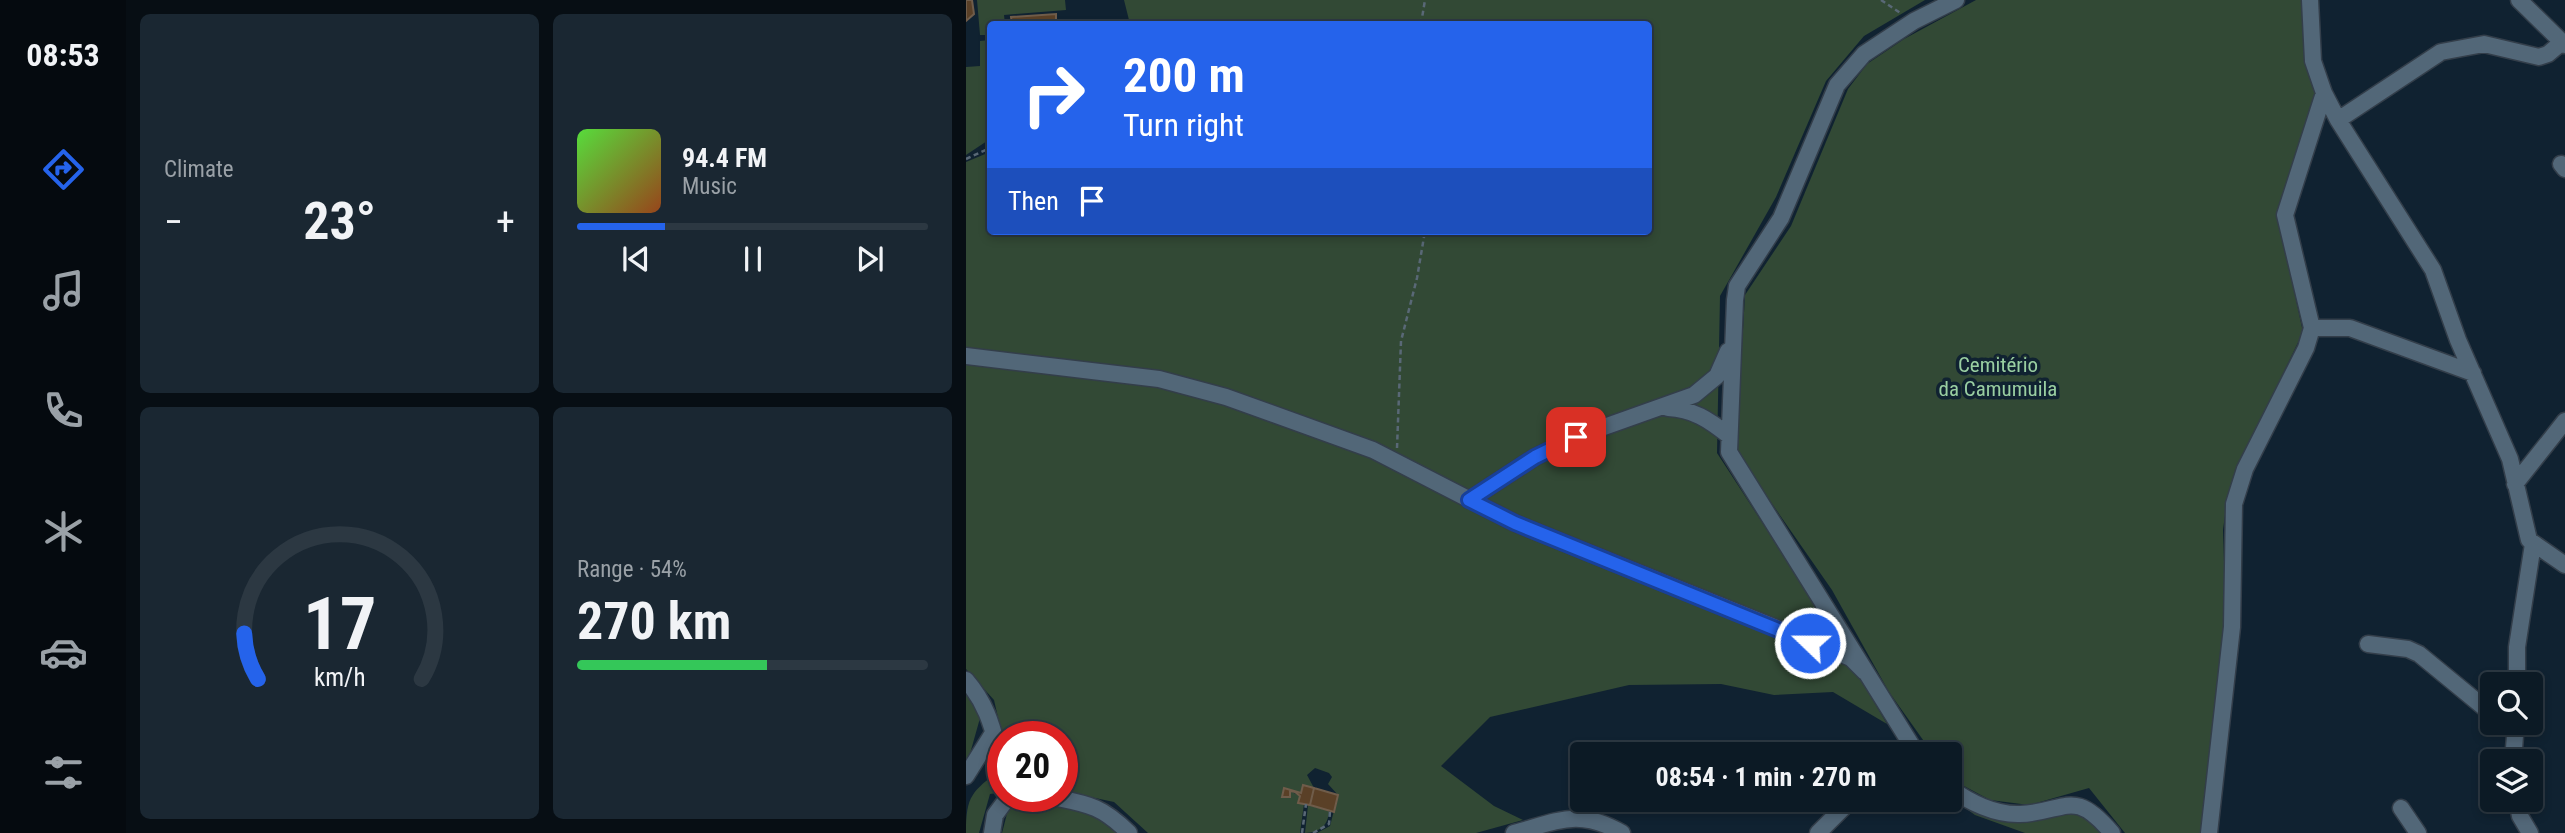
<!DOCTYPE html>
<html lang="en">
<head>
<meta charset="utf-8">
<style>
	body { margin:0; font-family:"Roboto Condensed",sans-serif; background:#1a2732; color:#f1f3f6; height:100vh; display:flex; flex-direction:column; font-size:26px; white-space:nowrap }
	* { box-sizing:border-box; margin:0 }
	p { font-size:23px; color:#9aa1a7 }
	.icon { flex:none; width:38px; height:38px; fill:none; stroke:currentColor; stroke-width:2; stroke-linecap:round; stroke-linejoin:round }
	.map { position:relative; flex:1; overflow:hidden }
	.details { display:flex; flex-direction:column; gap:14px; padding:14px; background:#070e14; width:840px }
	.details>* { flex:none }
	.banner { position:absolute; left:21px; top:21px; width:665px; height:214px; border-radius:7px; box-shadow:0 4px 10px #0003,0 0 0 2px #2c3842; background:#2563eb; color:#fff; overflow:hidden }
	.fabs { position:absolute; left:1514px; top:672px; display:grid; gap:14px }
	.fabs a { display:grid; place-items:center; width:63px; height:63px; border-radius:7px; background:#0c1a25; box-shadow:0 4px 10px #0003,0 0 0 2px #2c3842; font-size:35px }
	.speed { position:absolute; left:21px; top:721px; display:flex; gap:14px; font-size:35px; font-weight:700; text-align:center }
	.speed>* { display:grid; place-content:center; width:91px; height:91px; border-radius:50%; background:#0c1a25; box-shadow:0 4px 10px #0003,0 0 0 2px #2c3842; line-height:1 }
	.speed .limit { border:10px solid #d22; background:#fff; color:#111 }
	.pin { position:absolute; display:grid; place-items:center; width:60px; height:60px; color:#fff; margin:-30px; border-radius:14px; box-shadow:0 4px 10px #0006 }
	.me { position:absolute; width:77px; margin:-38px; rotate:292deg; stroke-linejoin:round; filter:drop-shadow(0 0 5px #0008) }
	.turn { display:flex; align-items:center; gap:24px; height:147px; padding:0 21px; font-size:32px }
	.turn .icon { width:91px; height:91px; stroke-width:2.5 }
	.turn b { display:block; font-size:49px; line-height:60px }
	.then { display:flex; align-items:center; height:66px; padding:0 21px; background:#0003; gap:14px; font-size:26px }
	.big { font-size:52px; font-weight:700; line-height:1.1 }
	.details .widget { flex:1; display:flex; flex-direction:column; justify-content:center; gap:10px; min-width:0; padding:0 24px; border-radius:10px; background:#1a2732 }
	.details .dial { align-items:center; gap:0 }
	.dial svg { height:182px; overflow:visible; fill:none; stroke:#2c3842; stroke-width:7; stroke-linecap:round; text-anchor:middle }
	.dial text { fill:#f1f3f6; stroke:none }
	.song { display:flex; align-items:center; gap:21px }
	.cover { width:84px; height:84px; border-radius:10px; background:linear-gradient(135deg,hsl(110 70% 55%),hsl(20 70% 35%)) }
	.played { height:7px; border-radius:4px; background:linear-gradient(90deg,#2563eb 25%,#2c3842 25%) }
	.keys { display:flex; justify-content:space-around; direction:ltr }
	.heat { display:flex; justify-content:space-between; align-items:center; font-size:38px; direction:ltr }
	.charge { height:10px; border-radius:5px; background:linear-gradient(90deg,#34c759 54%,#2c3842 0) }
	.details .tiles { flex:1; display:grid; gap:14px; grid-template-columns:repeat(2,1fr) }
	.trip { position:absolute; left:604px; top:742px; width:392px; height:70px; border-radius:7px; background:#0c1a25; box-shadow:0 4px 10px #0003,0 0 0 2px #2c3842; font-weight:700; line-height:70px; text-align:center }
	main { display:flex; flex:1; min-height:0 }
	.tabs { display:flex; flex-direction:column; width:126px; justify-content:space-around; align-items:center; background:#050a0f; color:#9aa1a7 }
	.tabs .icon { width:49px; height:49px }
	.tabs .current { color:#2563eb }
	.tabs b { font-size:32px; color:#f1f3f6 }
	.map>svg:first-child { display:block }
	.green { fill:#324935 }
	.building { fill:#5a4027; stroke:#6f5c4a; stroke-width:2 }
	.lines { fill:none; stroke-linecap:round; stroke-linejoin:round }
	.minor-casing { stroke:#333e4a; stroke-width:19 }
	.path { stroke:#596876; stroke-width:2.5; stroke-dasharray:5 3.5; stroke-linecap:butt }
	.minor { stroke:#526778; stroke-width:16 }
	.route-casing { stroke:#184099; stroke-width:18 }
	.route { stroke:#2563eb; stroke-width:12 }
	.labels { text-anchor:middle; stroke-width:7; stroke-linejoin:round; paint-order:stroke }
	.park-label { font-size:21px; fill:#99cea1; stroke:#102231 }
</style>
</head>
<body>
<main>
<nav class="tabs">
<b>08:53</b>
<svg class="icon current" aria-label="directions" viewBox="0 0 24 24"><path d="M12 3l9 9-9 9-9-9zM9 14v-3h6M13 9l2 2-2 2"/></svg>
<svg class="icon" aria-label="music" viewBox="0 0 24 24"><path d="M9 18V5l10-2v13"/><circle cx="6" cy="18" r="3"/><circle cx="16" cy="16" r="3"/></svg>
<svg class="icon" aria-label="phone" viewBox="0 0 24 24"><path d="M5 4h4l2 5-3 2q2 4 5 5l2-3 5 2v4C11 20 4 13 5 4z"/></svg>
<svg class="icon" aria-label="climate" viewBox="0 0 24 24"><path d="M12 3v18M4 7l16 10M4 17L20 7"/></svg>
<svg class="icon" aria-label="car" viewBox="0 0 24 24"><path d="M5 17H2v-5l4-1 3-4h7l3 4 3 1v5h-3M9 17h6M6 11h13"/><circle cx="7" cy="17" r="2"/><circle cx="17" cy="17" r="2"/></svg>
<svg class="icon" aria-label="filters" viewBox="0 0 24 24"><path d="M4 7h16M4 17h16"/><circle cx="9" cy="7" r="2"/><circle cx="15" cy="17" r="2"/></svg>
</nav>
<section class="details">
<div class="tiles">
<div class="widget"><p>Climate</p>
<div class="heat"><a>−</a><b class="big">23°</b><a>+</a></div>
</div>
<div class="widget">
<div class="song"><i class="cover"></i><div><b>94.4 FM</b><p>Music</p></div></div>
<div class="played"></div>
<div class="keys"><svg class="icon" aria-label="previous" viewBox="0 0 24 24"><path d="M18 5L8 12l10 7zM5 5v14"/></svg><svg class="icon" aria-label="pause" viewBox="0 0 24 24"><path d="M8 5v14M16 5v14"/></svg><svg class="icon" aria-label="next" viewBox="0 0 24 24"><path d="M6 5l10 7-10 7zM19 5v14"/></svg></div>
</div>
<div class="widget dial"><svg viewBox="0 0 100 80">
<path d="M14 69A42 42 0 1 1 86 69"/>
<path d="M14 69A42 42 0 0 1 8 49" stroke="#2563eb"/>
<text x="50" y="56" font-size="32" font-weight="700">17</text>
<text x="50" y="72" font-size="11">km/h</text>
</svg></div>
<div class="widget"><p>Range · 54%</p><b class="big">270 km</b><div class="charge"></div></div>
</div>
</section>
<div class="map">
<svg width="1599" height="833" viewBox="0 0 1599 833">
	<rect width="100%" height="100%" fill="#102231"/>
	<path class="green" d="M11 0H99L100 10 38 15 39 24H24V35H14Z
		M158 0H959L898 36 860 81 810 197 754 296 751 453 861 622 921 724 867 692 808 695 755 684 663 685 524 717 475 766 528 806 557 820 510 833H351L364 826 372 795 362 784 366 777 363 773 349 768 341 775 348 788 335 793 317 788V797H323L324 791 334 796 332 802 338 804 334 833H182L148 802 96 791V737L37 739 28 700 0 669V162L24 152V231H682V24H164Z
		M1010 0H1337L1339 53 1351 90 1313 221 1337 332 1271 470 1261 500 1257 530 1260 625 1237 833H1159L1123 788 1063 805 1024 800 985 779 984 754H967L923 692 866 590 770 452 779 295 825 226 882 89 901 64 938 39Z
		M24 40V139L0 155V67L14 66V41Z
		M0 687 16 711 0 768Z
		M35 769 37 792 24 794 13 833H0C0 795 6 792 35 769Z
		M984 793 1007 806 1107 809 1141 833H1059L1009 815 984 797Z
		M58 798 132 816 150 833H36L43 806Z
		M342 805 363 811C362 826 354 832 339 833Z"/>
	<path class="building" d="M0 0H6L8 14 0 21Z
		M90 14V24H46L45 17Z
		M337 785 348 788 344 805 332 803 334 796 329 792 324 791V797H316L318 788 335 793Z
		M348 788 372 795 368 812 344 805Z"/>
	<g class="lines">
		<defs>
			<path id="minor" d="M1344 0 1347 61 1358 93 1372 120 1467 270 1492 340 1544 459 1563 540 1599 565
				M1553 0 1599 45
				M1372 120 1475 52 1518 44 1573 57 1582 54 1596 42
				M1595 164 1599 169
				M1346 328H1384L1507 373
				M0 356 193 379 260 397 407 450 549 523 885 658 899 672
				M702 408C727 409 743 420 762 435
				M1549 484 1599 421
				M503 500 569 457 610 437 728 395 751 376 762 351
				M1402 644 1442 649 1453 654 1526 714
				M0 680C24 708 27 732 37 766
				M1551 684V647L1567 544
				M951 754 763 452 769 300 771 286 815 218 871 85 898 54 948 21 990 0
				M1547 761 1550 723
				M0 776 27 733
				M984 788C1003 802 1029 815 1054 814 1101 812 1107 787 1146 833
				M82 796C120 804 134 804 163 833
				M1551 800 1554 816 1564 833
				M1435 808 1452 833
				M26 833 29 815 43 796
				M548 833C592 821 613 808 656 833
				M852 833 885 800
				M1243 833 1266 627 1268 504 1279 469 1340 348 1346 328 1319 215 1358 93"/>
		</defs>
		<use href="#minor" class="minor-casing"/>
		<path class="path" d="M915 0 936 14
			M455 24 459 0
			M0 159 24 148
			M431 448 435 341 451 278 459 231
			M336 833 340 804
			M347 833 363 824 364 811"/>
		<use href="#minor" class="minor"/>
	</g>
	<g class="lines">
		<defs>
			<path id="route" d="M610 437 569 457 503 500 549 523 844 643"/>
		</defs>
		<use href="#route" class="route-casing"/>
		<use href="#route" class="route"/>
	</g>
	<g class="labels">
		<g class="park-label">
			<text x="1032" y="372">Cemitério<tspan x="1032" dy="24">da Camumuila</tspan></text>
		</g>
	</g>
</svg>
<div class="fabs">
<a><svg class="icon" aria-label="search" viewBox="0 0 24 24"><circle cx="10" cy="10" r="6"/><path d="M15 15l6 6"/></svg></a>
<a><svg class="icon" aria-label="layers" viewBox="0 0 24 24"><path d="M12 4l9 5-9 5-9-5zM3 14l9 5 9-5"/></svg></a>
</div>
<div class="speed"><div class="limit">20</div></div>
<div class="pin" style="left:610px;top:437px;background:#d93025"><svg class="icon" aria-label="arrive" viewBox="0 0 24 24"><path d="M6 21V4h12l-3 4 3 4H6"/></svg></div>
<svg class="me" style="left:844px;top:643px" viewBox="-20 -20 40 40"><circle r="17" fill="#2563eb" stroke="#fff" stroke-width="3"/><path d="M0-11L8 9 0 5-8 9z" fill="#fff"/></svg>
<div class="trip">08:54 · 1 min · 270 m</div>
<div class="banner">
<div class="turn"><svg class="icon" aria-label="right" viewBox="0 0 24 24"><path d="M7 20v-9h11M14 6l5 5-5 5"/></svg><div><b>200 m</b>Turn right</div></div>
<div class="then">Then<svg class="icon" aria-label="arrive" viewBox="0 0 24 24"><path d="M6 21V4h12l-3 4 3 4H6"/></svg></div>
</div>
</div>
</main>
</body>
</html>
